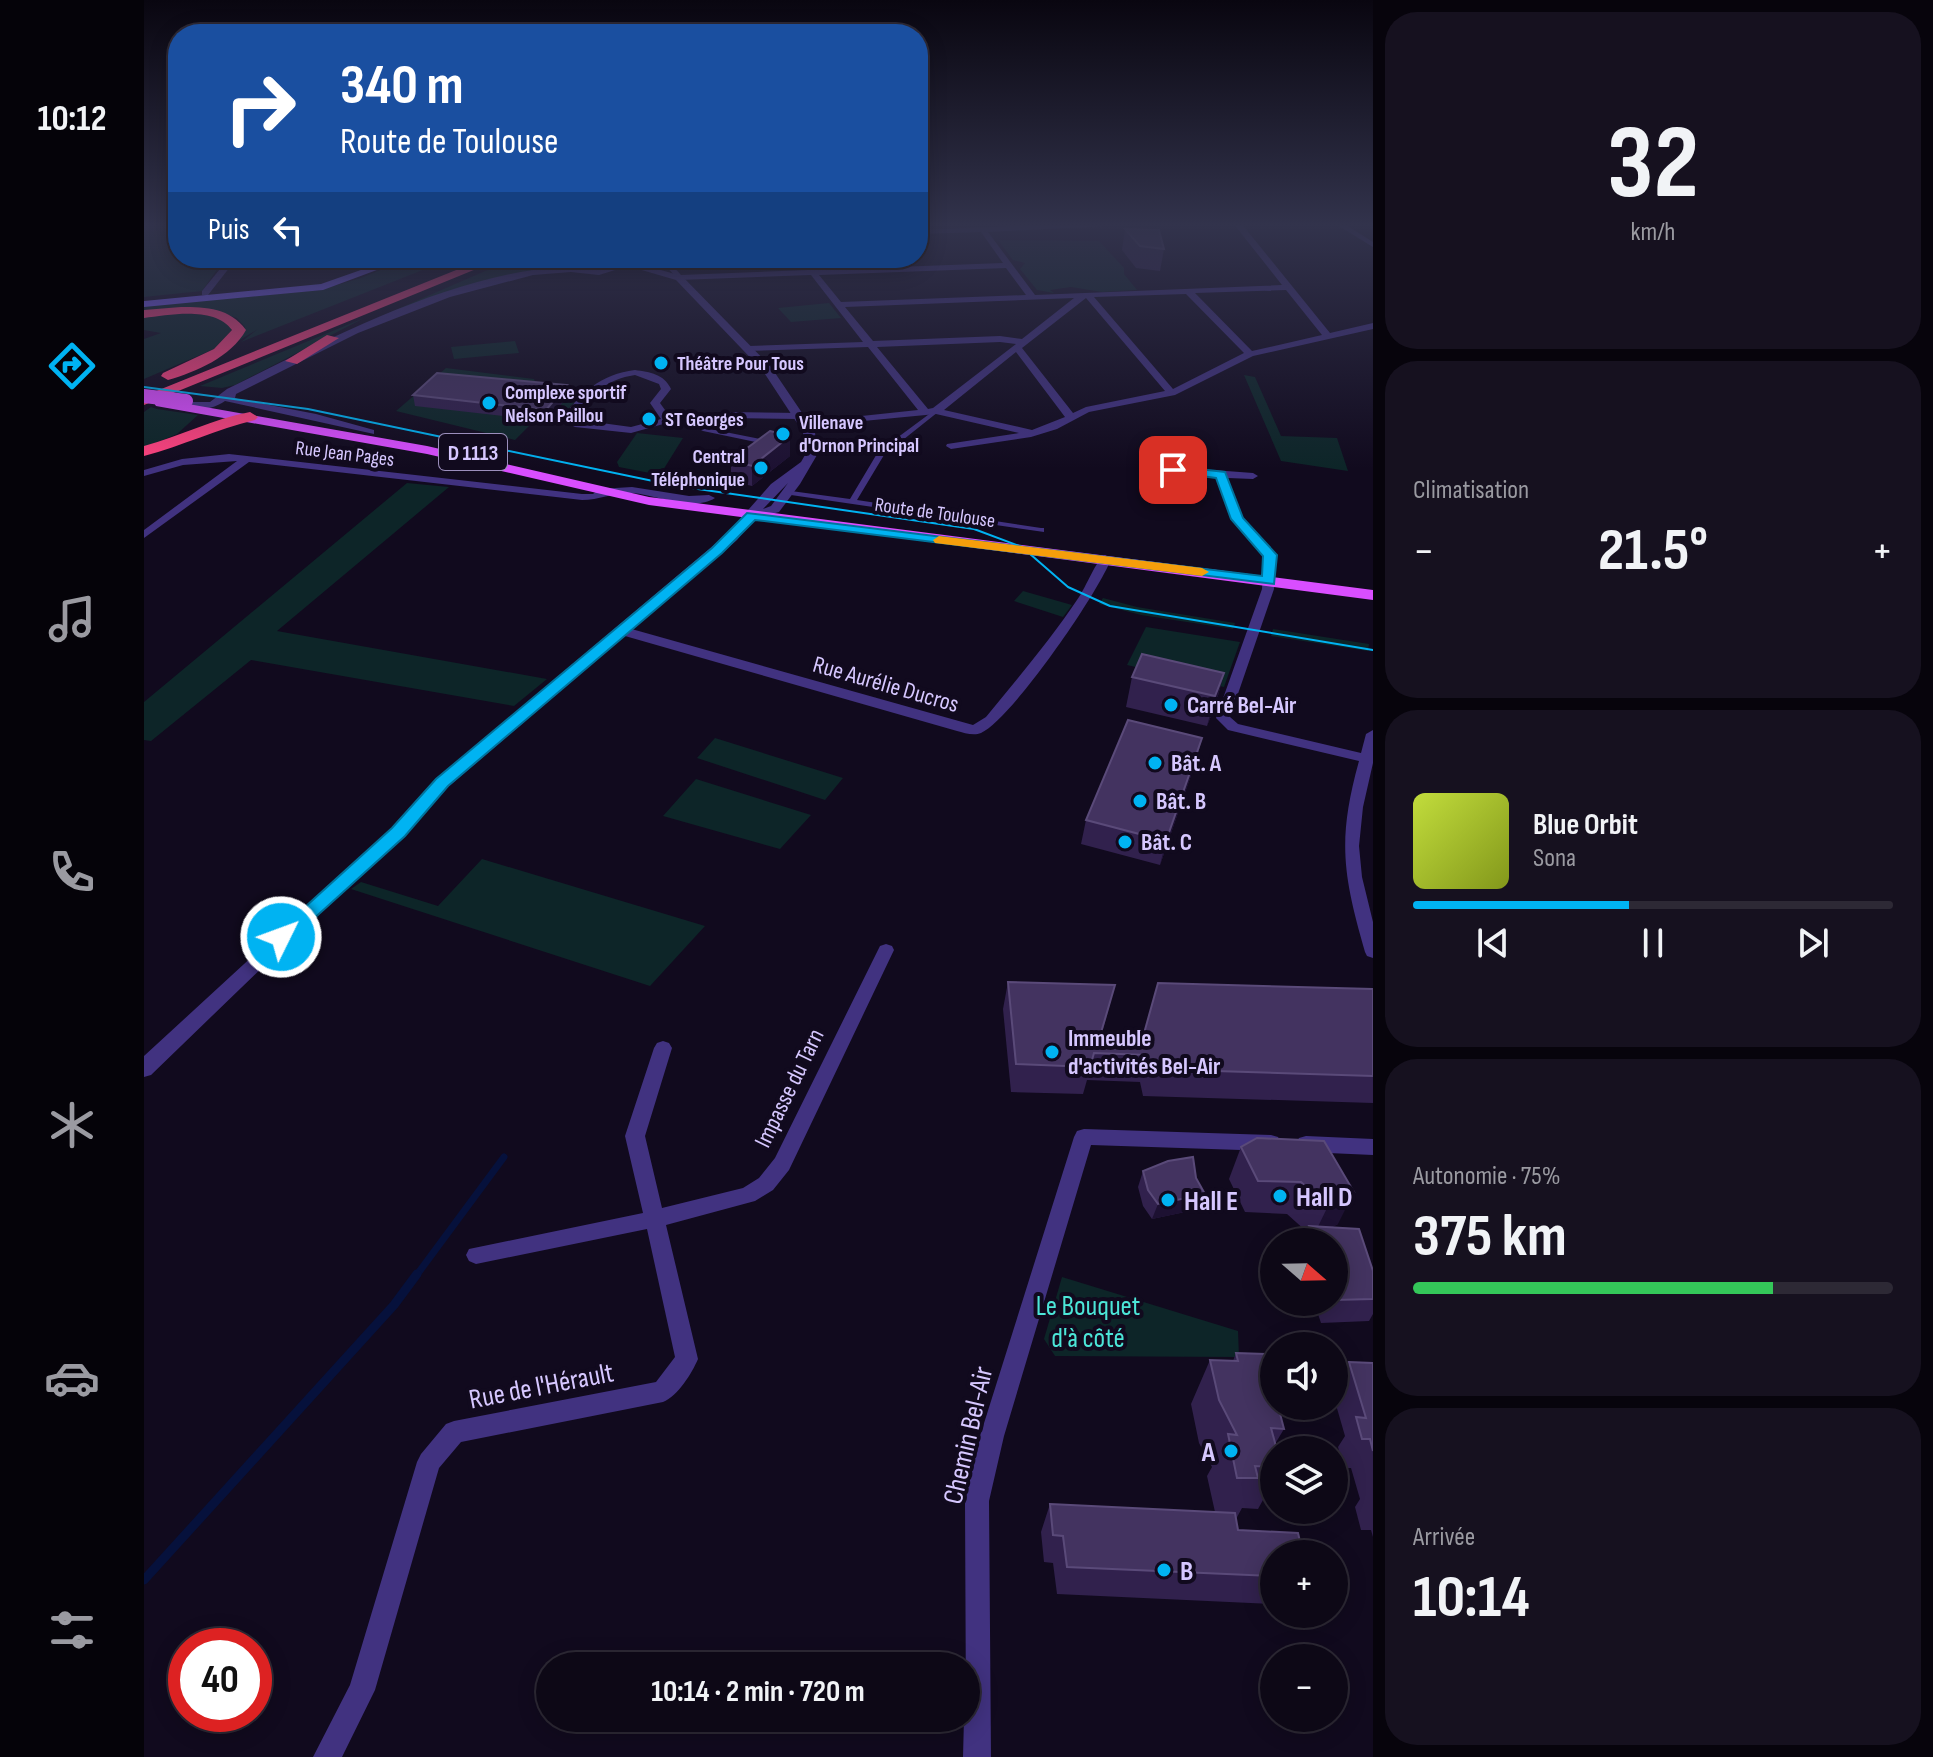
<!DOCTYPE html>
<html lang="fr">
<head>
<meta charset="utf-8">
<style>
	body { margin:0; font-family:"Sofia Sans Condensed",sans-serif; background:#16111f; color:#f1f3f6; height:100vh; display:flex; flex-direction:column; font-size:30px; white-space:nowrap }
	* { box-sizing:border-box; margin:0 }
	p { font-size:26px; color:#9a9aa1 }
	.icon { flex:none; width:44px; height:44px; fill:none; stroke:currentColor; stroke-width:2; stroke-linecap:round; stroke-linejoin:round }
	.map { position:relative; flex:1; overflow:hidden }
	.side { display:flex; flex-direction:column; gap:12px; padding:12px; background:#07040c; width:560px }
	.side>* { flex:none }
	.top-card { position:absolute; left:24px; top:24px; width:760px; height:244px; border-radius:32px; box-shadow:0 4px 20px #0003,0 0 0 2px #2d2935; background:#1a4fa0; color:#fff; overflow:hidden }
	.needle { width:52px; rotate:110deg }
	.fabs { position:absolute; left:1116px; top:1228px; display:grid; gap:16px }
	.fabs a { display:grid; place-items:center; width:88px; height:88px; border-radius:50%; background:#0d0816; box-shadow:0 4px 20px #0003,0 0 0 2px #2d2935; font-size:40px }
	.speed { position:absolute; left:24px; top:1628px; display:flex; gap:16px; font-size:40px; font-weight:700; text-align:center }
	.speed>* { display:grid; place-content:center; width:104px; height:104px; border-radius:50%; background:#0d0816; box-shadow:0 4px 20px #0003,0 0 0 2px #2d2935; line-height:1 }
	.speed .limit { border:12px solid #d22; background:#fff; color:#111 }
	.pin { position:absolute; display:grid; place-items:center; width:68px; height:68px; color:#fff; margin:-34px; border-radius:16px; box-shadow:0 4px 12px #0006 }
	.me { position:absolute; width:88px; margin:-44px; rotate:48deg; stroke-linejoin:round; filter:drop-shadow(0 0 6px #0008) }
	.turn { display:flex; align-items:center; gap:28px; height:168px; padding:0 40px; font-size:36px }
	.turn .icon { width:104px; height:104px; stroke-width:2.5 }
	.turn b { display:block; font-size:56px; line-height:68px }
	.then { display:flex; align-items:center; height:76px; padding:0 40px; background:#0003; gap:16px; font-size:30px }
	.big { font-size:60px; font-weight:700; line-height:1.1 }
	.side .tile { flex:1; display:flex; flex-direction:column; justify-content:center; gap:12px; min-width:0; padding:0 28px; border-radius:32px; background:#16111f }
	.side .dial { align-items:center; gap:0 }
	.dial b { font-size:104px; line-height:1 }
	.song { display:flex; align-items:center; gap:24px }
	.cover { width:96px; height:96px; border-radius:12px; background:linear-gradient(135deg,hsl(70 70% 55%),hsl(70 70% 35%)) }
	.played { height:8px; border-radius:4px; background:linear-gradient(90deg,#00b3f2 45%,#2d2935 45%) }
	.keys { display:flex; justify-content:space-around; direction:ltr }
	.heat { display:flex; justify-content:space-between; align-items:center; font-size:44px; direction:ltr }
	.charge { height:12px; border-radius:6px; background:linear-gradient(90deg,#34c759 75%,#2d2935 0) }
	.trip { position:absolute; left:392px; top:1652px; width:444px; height:80px; border-radius:40px; background:#0d0816; box-shadow:0 4px 20px #0003,0 0 0 2px #2d2935; font-weight:700; line-height:80px; text-align:center }
	main { display:flex; flex:1; min-height:0 }
	.menu { display:flex; flex-direction:column; width:144px; justify-content:space-around; align-items:center; background:#050309; color:#9a9aa1 }
	.menu .icon { width:56px; height:56px }
	.menu .on { color:#00b3f2 }
	.menu b { font-size:36px; color:#f1f3f6 }
	.map>svg:first-child { display:block }
	.green { fill:#0d2528 }
	.lines { fill:none; stroke-linecap:round; stroke-linejoin:round }
	.stream-far1 { stroke:#06113c; stroke-width:7 }
	.stream { stroke:#06113c; stroke-width:9 }
	.pedestrian { fill:#413280; fill-rule:evenodd }
	.minor { fill:#413280; fill-rule:evenodd }
	.tertiary { fill:#413280; fill-rule:evenodd }
	.secondary { fill:#7c5eff; fill-rule:evenodd }
	.primary { fill:#d94eff; fill-rule:evenodd }
	.motorway { fill:#ff427f; fill-rule:evenodd }
	.tram { stroke:#00b3f2; stroke-width:2 }
	.primary-bridge { stroke:#d94eff; stroke-width:14 }
	.wall { fill:#31214d }
	.shaded-wall { fill:#1d1132 }
	.building { fill:#433360; stroke:#5a4a79; stroke-width:2 }
	.route { fill:#00b3f2; stroke:#00749d; stroke-width:2 }
	.slow { fill:#f59e0b }
	.poi-dot { fill:#00b3f2; stroke:#110a1e; stroke-width:3 }
	.labels { text-anchor:middle; stroke-width:8; stroke-linejoin:round; paint-order:stroke }
	.far-poi-label { font-size:20px; font-weight:bold; fill:#d6c7ff; stroke:#110a1e; text-anchor:start }
	.far-street-label { font-size:20px; fill:#d6c7ff; stroke:#110a1e }
	.shield { fill:#110a1e; stroke:#9b8ebc; stroke-width:2 }
	.shield-label { font-size:22px; font-weight:bold; fill:#d6c7ff }
	.street-label { font-size:24px; fill:#d6c7ff; stroke:#110a1e }
	.poi-label { font-size:24px; font-weight:bold; fill:#d6c7ff; stroke:#110a1e; text-anchor:start }
	.near-poi-label { font-size:28px; font-weight:bold; fill:#d6c7ff; stroke:#110a1e; text-anchor:start }
	.near-park-label { font-size:28px; fill:#4ce6d8; stroke:#110a1e }
	.near-street-label { font-size:28px; fill:#d6c7ff; stroke:#110a1e }
</style>
</head>
<body>
<main>
<nav class="menu">
<b>10:12</b>
<svg class="icon on" aria-label="directions" viewBox="0 0 24 24"><path d="M12 3l9 9-9 9-9-9zM9 14v-3h6M13 9l2 2-2 2"/></svg>
<svg class="icon" aria-label="music" viewBox="0 0 24 24"><path d="M9 18V5l10-2v13"/><circle cx="6" cy="18" r="3"/><circle cx="16" cy="16" r="3"/></svg>
<svg class="icon" aria-label="phone" viewBox="0 0 24 24"><path d="M5 4h4l2 5-3 2q2 4 5 5l2-3 5 2v4C11 20 4 13 5 4z"/></svg>
<svg class="icon" aria-label="climate" viewBox="0 0 24 24"><path d="M12 3v18M4 7l16 10M4 17L20 7"/></svg>
<svg class="icon" aria-label="car" viewBox="0 0 24 24"><path d="M5 17H2v-5l4-1 3-4h7l3 4 3 1v5h-3M9 17h6M6 11h13"/><circle cx="7" cy="17" r="2"/><circle cx="17" cy="17" r="2"/></svg>
<svg class="icon" aria-label="filters" viewBox="0 0 24 24"><path d="M4 7h16M4 17h16"/><circle cx="9" cy="7" r="2"/><circle cx="15" cy="17" r="2"/></svg>
</nav>
<div class="map">
<svg width="1229" height="1757" viewBox="0 0 1229 1757">
	<rect width="100%" height="100%" fill="#110a1e"/>
	<path class="green" d="M0 223H34V258H81L58 291 0 297Z
		M854 240 955 241 980 268V274L993 290 958 292 927 287 906 290 910 293 893 290 876 269 881 263 869 260Z
		M266 258H309L97 342 114 329 94 341 101 327 93 318 72 311 0 312V306L176 290 217 278Z
		M371 258H399L403 267 299 294 233 318Z
		M685 303 697 318 647 322 634 308Z
		M34 313 63 315 75 318 87 327V331L70 349 0 379V339L17 333 0 330V316Z
		M220 318 91 385 78 388 56 386Z
		M371 341 375 353 310 359 307 347Z
		M302 368 390 379 396 392 436 396 411 424 389 422 371 440 252 411Z
		M1100 375 1111 377 1137 436 1193 438 1204 471 1137 461Z
		M7 407 13 409 54 415 33 434 0 448V412Z
		M493 433 539 438 516 475 475 467 473 462Z
		M263 483 305 487 133 631 403 679 370 706 107 660 7 741 0 740V702Z
		M879 591 928 605 919 617 870 601Z
		M959 598 993 607 1091 623 1089 629 997 615 955 604Z
		M1002 627 1096 642 1080 687 983 665Z
		M1129 629 1225 644 1224 651 1127 636Z
		M571 738 699 778 681 800 553 758Z
		M552 779 667 815 636 849 519 816Z
		M338 859 561 926 506 986 207 889 217 882 294 906Z
		M918 1277 1094 1331 1095 1357 911 1356 900 1339Z"/>
	<g class="lines">
		<path class="stream-far1" d="M272 1276 360 1157"/>
		<path class="stream" d="M0 1580 250 1305 273 1274"/>
		<path class="pedestrian" d="M792 409 795 411 794 412 740 455 713 500 897 528H900V532L647 495 643 493 647 491 706 499 734 452Z
			M561 428 626 441 630 443 626 445 559 431 557 430Z"/>
		<path class="minor" d="M954 223H1023L844 232 891 295 1138 285 1089 223H1097L1186 333 1229 323V329L1109 356 1031 395 945 412 913 429 887 437 807 449 802 446 803 444 875 433 792 414 657 427V423L661 422 774 410 724 347 602 351 600 349 605 346 719 342 667 275 535 280 514 258H522L537 275 664 270 658 258H666L672 270 859 263 837 232 774 234V230ZM862 268 882 295 697 302 675 275ZM1142 290 1178 335 1108 351 1051 293ZM1042 294 1100 353 1029 389 950 297ZM930 298 878 339 856 336 729 341 701 307ZM942 298 1021 391 942 407 929 413 878 348ZM856 342 872 344 789 408 784 409 733 347ZM872 352 921 417 888 430 800 410Z
			M1190 223H1199L1229 242V247Z
			M85 258H93L64 295H58V291Z
			M491 370C506 372 520 374 527 389L516 403 526 417 557 418 584 412 655 413 660 416 655 419 584 418 557 424 523 423 487 433 431 427 417 420C436 393 457 374 491 370ZM491 375 515 384 517 389 506 403 517 419 487 427 428 419C444 396 463 379 491 375Z
			M85 454 438 494H449L455 489 488 487 545 496 565 495 571 498C549 512 513 495 488 493 470 492 456 500 438 500L105 462 0 538V530L93 461 39 465 0 476V470L38 459Z
			M1029 467 1109 473 1114 476 1109 479 1084 478 1098 518 1132 555 1130 589 1086 717 1094 724 1217 753 1222 734 1229 730V763L1219 807 1215 846 1218 877 1229 922V958L1223 956 1221 952C1199 875 1193 840 1215 761L1084 730 1072 718 1118 589 1120 556 1087 519 1073 478 1025 472V468Z
			M961 555 967 559C955 592 867 720 837 733 830 736 820 733 813 731L474 634 473 631 474 628H484L829 725 842 717C874 678 907 639 935 597 942 587 952 560 961 555Z
			M742 944 748 946 750 950 645 1170 629 1190 611 1201 522 1225 554 1359C548 1373 534 1396 519 1402L317 1442 295 1468 231 1690 198 1757H169L206 1685 273 1462 277 1454 302 1424 310 1421 512 1382 531 1357 503 1229 332 1264 325 1261 322 1255 325 1249 499 1213 481 1136 510 1048 513 1043 519 1041 525 1043 528 1048 501 1136 518 1208 599 1188 615 1178 631 1158 734 950 736 946Z
			M940 1129 1127 1135 1134 1137 1137 1143 1134 1149 1127 1151 947 1145 860 1436 845 1501 847 1757H819L820 1718H822L821 1501 836 1436 930 1137 933 1131Z
			M1162 1136 1229 1139V1155L1162 1152 1155 1150 1152 1144 1155 1138Z"/>
		<path class="tertiary" d="M482 258H491L492 263 538 276 627 367 671 432 673 455 656 484 635 512 610 519 593 540 304 787 260 836 129 957 7 1075 0 1077V1056L248 828 292 779 583 534 627 484 657 462 661 455 659 432 619 371 532 280 484 266 455 275 427 272 389 275 306 297 214 333 92 394 91 398 94 399 172 414 230 430V434L81 401C68 411 39 413 25 405L31 402H66L83 389C183 340 303 276 414 267L418 263C439 270 464 275 482 258ZM644 483 627 506 619 509Z"/>
		<path class="secondary" d="M251 258H265L179 290 0 307V301L177 284Z"/>
		<path class="primary" d="M16 399 283 446 505 497 1229 590V600L505 505 283 454 12 406 10 403Z"/>
		<path class="motorway" d="M342 258H359L0 405V396Z
			M37 307C63 307 86 308 102 330 87 357 52 372 24 380L17 376 19 373 70 349 88 330C70 306 26 315 0 318V310Z
			M183 335 195 338 153 364 141 361Z
			M106 412 114 417 111 420C73 429 38 446 0 456V446C36 436 69 419 106 412Z"/>
		<path class="tram" d="M0 387 164 409 533 486 830 529 878 547 924 587 966 606 1229 650"/>
		<path class="primary-bridge" d="M0 396 42 401"/>
	</g>
	<path class="wall" d="M981 229 1020 249 1016 271 992 268 978 250Z
		M269 395 424 396 403 421 271 406Z
		M646 456 608 486 587 481V460Z
		M1080 673 1072 703 1063 726 982 707 988 677Z
		M1058 738 1052 761 1016 865 937 844 942 820Z
		M864 982 971 985 957 1036 999 1037 1229 989V1103L999 1096 996 1082 943 1080 939 1094 867 1092 859 1009Z
		M1180 1141 1194 1224 1188 1227 1229 1271V1314L1225 1321 1177 1323 1170 1302H1190V1242H1157L1162 1231 1143 1214 1101 1212 1085 1179 1097 1147Z
		M999 1171 1055 1209 1008 1219 999 1206 994 1187Z
		M1092 1353 1140 1429 1131 1444 1130 1450V1480L1114 1509 1098 1508 1092 1519 1094 1530 1130 1554V1604L913 1594 909 1563 900 1562 897 1532 906 1504 1071 1512 1063 1476 1068 1467 1055 1443 1047 1404 1066 1360 1089 1361Z
		M1205 1362 1229 1363V1537L1227 1530H1217L1211 1507 1216 1499 1207 1468H1200L1194 1447 1201 1436 1190 1398V1389Z"/>
	<path class="shaded-wall" d="M423 385 424 396 403 421 402 410Z
		M646 436V456L608 486V466Z
		M1080 673 1072 703 1063 726 1071 696Z
		M1058 738 1052 761 1016 865 1022 841Z
		M971 985 964 1012 952 1053 956 1036Z
		M1210 1192 1194 1224 1169 1237 1184 1206Z
		M1061 1194 1055 1209 1008 1219 1014 1204Z"/>
	<path class="building" d="M981 229 1015 230 1020 249 996 246Z
		M293 373 423 385 402 410 269 395Z
		M626 431 646 436 608 466 587 460Z
		M998 654 1080 673 1071 696 988 677Z
		M984 720 1058 738 1022 841 942 820Z
		M864 982 971 985 956 1036 999 1037 1014 983 1229 989V1076L1007 1069 1003 1055 950 1053 946 1067 872 1064Z
		M1113 1138 1180 1141 1210 1192 1184 1206 1157 1182 1114 1181 1097 1147Z
		M1049 1157 1052 1178 1061 1194 1014 1204 1004 1190 999 1171 1024 1161Z
		M1165 1226 1215 1229 1229 1271V1299L1190 1300V1242H1170Z
		M1092 1353 1121 1354 1130 1390V1406H1134L1140 1429 1127 1428 1133 1450H1130V1467L1111 1466 1114 1478H1093L1084 1434 1093 1435 1075 1400 1066 1360 1094 1361Z
		M1205 1362 1229 1363V1451L1226 1439H1218L1212 1417 1222 1418Z
		M906 1504 1091 1513 1094 1530 1154 1533 1159 1554H1130V1576L923 1567 919 1536 909 1535Z"/>
	<linearGradient id="sky" x2="0" y2="1"><stop stop-color="#090610"/><stop offset="0.48" stop-color="#32334c"/><stop offset="1" stop-color="#32334c" stop-opacity="0"/></linearGradient>
	<rect width="1229" height="469" fill="url(#sky)"/>
	<path class="route" d="M1029 466 1081 472 1099 518 1133 555 1130 584 611 520 578 553 304 786 261 836 144 942H131L128 937 248 828 292 779 568 548 603 513 1118 576 1119 556 1087 519 1072 478 1025 472 1023 470Z"/>
	<path class="slow" d="M795 536 1058 568 1065 572 1058 576 791 543 789 540Z"/>
	<g class="poi-dot">
		<circle cx="517" cy="363" r="8"/>
		<circle cx="345" cy="403" r="8"/>
		<circle cx="505" cy="419" r="8"/>
		<circle cx="639" cy="434" r="8"/>
		<circle cx="617" cy="468" r="8"/>
		<circle cx="1027" cy="705" r="8"/>
		<circle cx="1011" cy="763" r="8"/>
		<circle cx="996" cy="801" r="8"/>
		<circle cx="981" cy="842" r="8"/>
		<circle cx="908" cy="1052" r="8"/>
		<circle cx="1136" cy="1196" r="8"/>
		<circle cx="1024" cy="1200" r="8"/>
		<circle cx="1087" cy="1451" r="8"/>
		<circle cx="1020" cy="1570" r="8"/>
	</g>
	<g class="labels">
		<g class="far-poi-label">
			<text x="533" y="370">Théâtre Pour Tous</text>
			<text x="361" y="399">Complexe sportif<tspan x="361" dy="23">Nelson Paillou</tspan></text>
			<text x="521" y="426">ST Georges</text>
			<text x="655" y="429">Villenave<tspan x="655" dy="23">d'Ornon Principal</tspan></text>
			<text x="601" y="463" text-anchor="end">Central<tspan x="601" dy="23">Téléphonique</tspan></text>
		</g>
		<g class="far-street-label">
			<text transform="translate(201 453) rotate(7)" y="7">Rue Jean Pages</text>
			<text transform="translate(791 512) rotate(8)" y="7">Route de Toulouse</text>
		</g>
		<rect class="shield" x="295" y="434" width="68" height="36" rx="6"/>
		<g class="shield-label">
			<text x="329" y="460">D 1113</text>
		</g>
		<g class="street-label">
			<text transform="translate(742 684) rotate(16)" y="8">Rue Aurélie Ducros</text>
			<text transform="translate(645 1088) rotate(-64)" y="8">Impasse du Tarn</text>
		</g>
		<g class="poi-label">
			<text x="1043" y="713">Carré Bel-Air</text>
			<text x="1027" y="771">Bât. A</text>
			<text x="1012" y="809">Bât. B</text>
			<text x="997" y="850">Bât. C</text>
			<text x="924" y="1046">Immeuble<tspan x="924" dy="28">d'activités Bel-Air</tspan></text>
		</g>
		<g class="near-poi-label">
			<text x="1152" y="1206">Hall D</text>
			<text x="1040" y="1210">Hall E</text>
			<text x="1071" y="1461" text-anchor="end">A</text>
			<text x="1036" y="1580">B</text>
		</g>
		<g class="near-park-label">
			<text x="944" y="1315">Le Bouquet<tspan x="944" dy="32">d'à côté</tspan></text>
		</g>
		<g class="near-street-label">
			<text transform="translate(397 1385) rotate(-11)" y="10">Rue de l'Hérault</text>
			<text transform="translate(823 1435) rotate(-77)" y="10">Chemin Bel-Air</text>
		</g>
	</g>
</svg>
<div class="fabs">
<a><svg class="needle" viewBox="-14 -14 28 28"><path d="M0-13l5 13h-10z" fill="#e53935"/><path d="M0 13l5-13h-10z" fill="#9a9aa1"/></svg></a>
<a><svg class="icon" aria-label="sound" viewBox="0 0 24 24"><path d="M4 9h4l5-4v14l-5-4H4zM17 9q2 3 0 6"/></svg></a>
<a><svg class="icon" aria-label="layers" viewBox="0 0 24 24"><path d="M12 4l9 5-9 5-9-5zM3 14l9 5 9-5"/></svg></a>
<a>+</a>
<a>−</a>
</div>
<div class="speed"><div class="limit">40</div></div>
<div class="pin" style="left:1029px;top:470px;background:#d93025"><svg class="icon" aria-label="arrive" viewBox="0 0 24 24"><path d="M6 21V4h12l-3 4 3 4H6"/></svg></div>
<svg class="me" style="left:137px;top:937px" viewBox="-20 -20 40 40"><circle r="17" fill="#00b3f2" stroke="#fff" stroke-width="3"/><path d="M0-11L8 9 0 5-8 9z" fill="#fff"/></svg>
<div class="trip">10:14 · 2 min · 720 m</div>
<div class="top-card">
<div class="turn"><svg class="icon" aria-label="right" viewBox="0 0 24 24"><path d="M7 20v-9h11M14 6l5 5-5 5"/></svg><div><b>340 m</b>Route de Toulouse</div></div>
<div class="then">Puis<svg class="icon" aria-label="left" viewBox="0 0 24 24"><path d="M17 20v-9H6M10 6l-5 5 5 5"/></svg></div>
</div>
</div>
<section class="side">
<div class="tile dial"><b>32</b><p>km/h</p></div>
<div class="tile"><p>Climatisation</p>
<div class="heat"><a>−</a><b class="big">21.5°</b><a>+</a></div>
</div>
<div class="tile">
<div class="song"><i class="cover"></i><div><b>Blue Orbit</b><p>Sona</p></div></div>
<div class="played"></div>
<div class="keys"><svg class="icon" aria-label="previous" viewBox="0 0 24 24"><path d="M18 5L8 12l10 7zM5 5v14"/></svg><svg class="icon" aria-label="pause" viewBox="0 0 24 24"><path d="M8 5v14M16 5v14"/></svg><svg class="icon" aria-label="next" viewBox="0 0 24 24"><path d="M6 5l10 7-10 7zM19 5v14"/></svg></div>
</div>
<div class="tile"><p>Autonomie · 75%</p><b class="big">375 km</b><div class="charge"></div></div>
<div class="tile"><p>Arrivée</p><b class="big">10:14</b></div>
</section>
</main>
</body>
</html>
